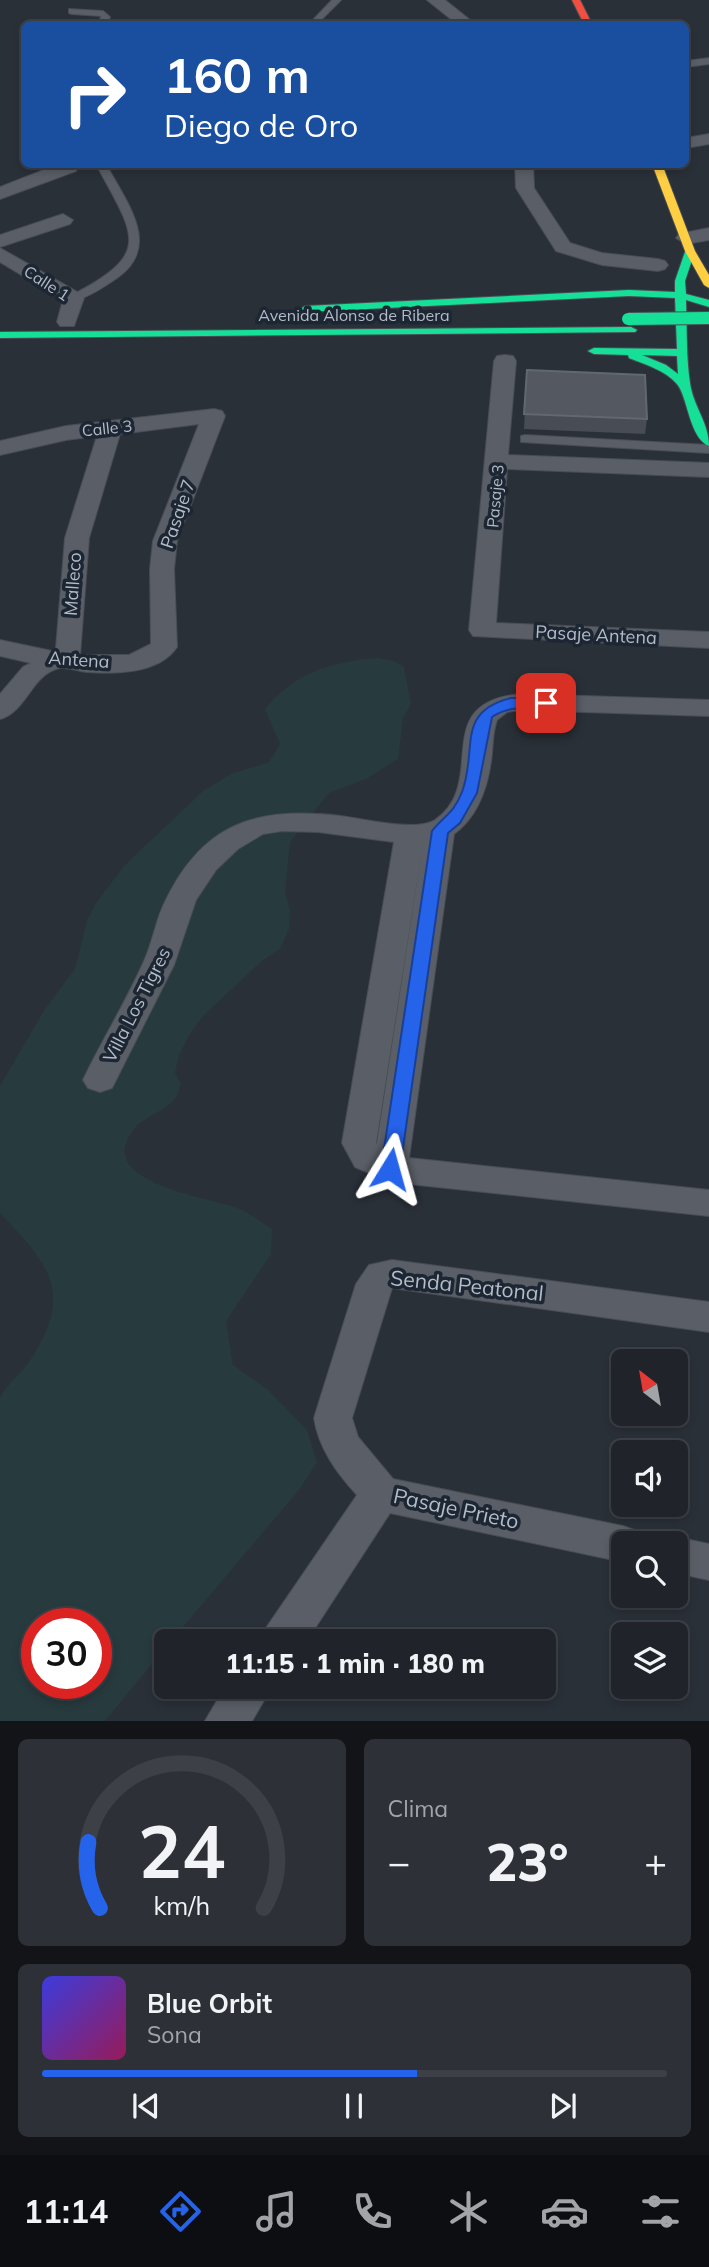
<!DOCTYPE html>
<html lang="es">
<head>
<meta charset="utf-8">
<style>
	body { margin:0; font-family:Mulish,sans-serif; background:#2d3036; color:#f1f3f6; height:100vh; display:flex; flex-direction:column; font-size:26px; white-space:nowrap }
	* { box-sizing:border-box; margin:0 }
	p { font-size:23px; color:#a2a4a8 }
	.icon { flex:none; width:38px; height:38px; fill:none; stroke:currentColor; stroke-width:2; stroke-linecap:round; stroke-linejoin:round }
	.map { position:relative; height:1721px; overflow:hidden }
	.drawer { display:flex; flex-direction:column; gap:18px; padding:18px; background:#121417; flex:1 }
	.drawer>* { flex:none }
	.hud { position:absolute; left:21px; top:21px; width:668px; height:147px; border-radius:10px; box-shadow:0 4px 10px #0003,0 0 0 2px #3d4147; background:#1a4fa0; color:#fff; overflow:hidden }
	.needle { width:46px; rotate:329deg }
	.buttons { position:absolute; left:611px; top:1349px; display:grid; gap:14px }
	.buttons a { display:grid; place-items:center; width:77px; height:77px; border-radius:10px; background:#20242a; box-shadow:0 4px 10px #0003,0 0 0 2px #3d4147; font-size:35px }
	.speed { position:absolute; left:21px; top:1608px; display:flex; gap:14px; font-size:35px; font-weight:700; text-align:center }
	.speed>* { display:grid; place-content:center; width:91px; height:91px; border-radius:50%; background:#20242a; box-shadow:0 4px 10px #0003,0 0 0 2px #3d4147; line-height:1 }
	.speed .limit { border:10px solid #d22; background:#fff; color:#111 }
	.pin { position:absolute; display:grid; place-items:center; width:60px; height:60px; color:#fff; margin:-30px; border-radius:14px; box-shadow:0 4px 10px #0006 }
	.me { position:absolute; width:77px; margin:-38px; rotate:8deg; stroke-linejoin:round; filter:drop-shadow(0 0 5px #0008) }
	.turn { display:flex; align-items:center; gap:24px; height:147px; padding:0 28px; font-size:32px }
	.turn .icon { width:91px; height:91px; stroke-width:2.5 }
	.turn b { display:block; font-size:49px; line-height:60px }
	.big { font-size:52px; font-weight:800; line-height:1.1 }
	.drawer .widget { flex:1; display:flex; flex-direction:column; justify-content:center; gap:10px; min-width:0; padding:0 24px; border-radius:10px; background:#2d3036 }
	.drawer .dial { align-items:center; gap:0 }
	.dial svg { height:182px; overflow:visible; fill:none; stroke:#3d4147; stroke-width:7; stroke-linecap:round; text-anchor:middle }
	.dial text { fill:#f1f3f6; stroke:none }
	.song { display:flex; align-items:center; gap:21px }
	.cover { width:84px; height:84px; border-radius:10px; background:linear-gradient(135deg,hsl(240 70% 55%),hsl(330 70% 35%)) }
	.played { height:7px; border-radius:4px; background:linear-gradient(90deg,#2563eb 60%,#3d4147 60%) }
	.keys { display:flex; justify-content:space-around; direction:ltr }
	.heat { display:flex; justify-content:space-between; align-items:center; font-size:38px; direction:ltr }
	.drawer .tiles { flex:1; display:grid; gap:18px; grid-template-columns:1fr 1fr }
	.widget:last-child { grid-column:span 2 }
	.trip { position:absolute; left:154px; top:1629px; width:402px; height:70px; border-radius:10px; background:#20242a; box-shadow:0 4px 10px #0003,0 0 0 2px #3d4147; font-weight:800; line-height:70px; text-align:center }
	.tab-bar { display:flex; height:112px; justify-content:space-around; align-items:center; background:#0d0e11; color:#a2a4a8 }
	.tab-bar .icon { width:49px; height:49px }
	.tab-bar .selected { color:#2563eb }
	.tab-bar b { font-size:32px; color:#f1f3f6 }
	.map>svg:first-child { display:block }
	.green { fill:#273a3e; fill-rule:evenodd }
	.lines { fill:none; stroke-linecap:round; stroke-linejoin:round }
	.lane-casing { stroke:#484c55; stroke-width:2 }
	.street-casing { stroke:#484c55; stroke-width:2 }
	.fast-casing { stroke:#484c55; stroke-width:2 }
	.slow-casing { stroke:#484c55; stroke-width:2 }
	.jam-casing { stroke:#484c55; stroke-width:2 }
	.lane { fill:#5a5e66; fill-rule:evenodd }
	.street { fill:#5a5e66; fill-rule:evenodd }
	.fast { fill:#16e098; fill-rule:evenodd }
	.slow { fill:#ffcf43; fill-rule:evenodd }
	.jam { fill:#f24e42; fill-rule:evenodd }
	.fast-bridge-casing { stroke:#474c53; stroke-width:14; stroke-linecap:butt }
	.fast-bridge { stroke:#16e098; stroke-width:12 }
	.wall { fill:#474c55 }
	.building { fill:#535861; stroke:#626872; stroke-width:2 }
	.route { fill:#2563eb; stroke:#184099; stroke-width:2 }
	.labels { text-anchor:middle; stroke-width:7; stroke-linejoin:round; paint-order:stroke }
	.far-street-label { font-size:16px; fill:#b4bcc9; stroke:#1d2633 }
	.street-label { font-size:18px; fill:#b4bcc9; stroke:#1d2633 }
	.near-street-label { font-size:21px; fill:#b4bcc9; stroke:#1d2633 }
</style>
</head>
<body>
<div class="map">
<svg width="709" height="1721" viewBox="0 0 709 1721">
	<rect width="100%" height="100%" fill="#2a3038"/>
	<path class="green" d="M378 658 394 661 404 667 411 704 403 718 398 759 366 779 329 793 290 842 285 892 290 911 289 929 280 949 263 960 205 1014 191 1032 179 1055 175 1073 181 1084C179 1089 178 1096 175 1099 159 1117 138 1115 127 1141 108 1184 209 1198 234 1207 247 1211 260 1221 272 1229L271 1254 226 1321 233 1365 267 1389 307 1430 317 1462 299 1490 171 1641 166 1642V1647L105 1721H0V1397C8 1383 22 1373 31 1359 74 1293 49 1264 0 1213V1086L45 1009 75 969 87 921 96 903 124 866 203 791 231 774 269 762 280 744 265 709C294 673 333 661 378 658ZM37 1624H96V1684H37Z"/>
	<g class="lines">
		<defs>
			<path id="lane" d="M332 0H341L317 24H309Z
				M69 9 103 11 110 17 107 24H99L101 16 72 14 69 13Z
				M709 58V64L686 67V61Z
				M96 164H106C126 202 163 246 117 278 104 287 89 297 74 301L70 300V296C154 253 135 237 96 164Z
				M525 435 709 445V453L521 442V436Z"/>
			<path id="street" d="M427 0H445L475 24H457Z
				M709 134V144L686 148V138Z
				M59 164H76L78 167 76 171 0 199V187Z
				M515 164H533L534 188 570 243 602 253 658 259 665 261 668 265 665 269 658 271 602 265 556 251 516 188Z
				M63 214 73 220 70 224 0 247V235Z
				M709 228V240L686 244 676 238 679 234Z
				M0 248 81 294 84 298 74 326H60L57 322 63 300 0 262Z
				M505 355 513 356 516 361 508 455 709 463V477L507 469 496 623 709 632V648L473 636 469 630 494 361 497 356Z
				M214 409 222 411 225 416 177 541 174 569 177 647C159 674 116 674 87 672 79 671 68 667 60 668 32 673 26 713 0 719V694L23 667 31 663 0 656V640L52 651 56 648 65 538 97 436 66 440 0 455V441L66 426ZM199 424 153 541 150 569 151 644 129 655H80L89 538 120 434Z
				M521 694 709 700V716L521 710 507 712 497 720C493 731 493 742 492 753 489 783 480 815 454 834L409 1158 709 1190V1216L390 1182 355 1167 342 1143 394 842 318 832 282 831 263 834 238 849 216 870 196 900 174 965 112 1088 100 1092 88 1088 83 1080C102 1040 126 1002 144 961 152 944 155 924 163 906 201 823 255 806 341 816 363 819 417 832 435 820 490 782 427 702 521 694ZM423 843 377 1144 376 1143Z
				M392 1260 709 1302V1332L392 1288 352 1418 358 1437 393 1479 623 1526 637 1531 643 1544H623V1562L390 1513 306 1642H260L266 1628 357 1495C337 1473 319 1449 314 1418L356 1284 369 1265Z
				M676 1537 709 1544V1580L676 1573V1544H661Z
				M225 1687H272L252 1721H205Z"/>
			<path id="fast" d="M686 249 695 251 685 281 686 294 709 300V307L686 300C687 328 686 356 690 383 693 406 709 423 709 446 689 438 688 397 677 384 665 370 646 365 629 358L628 355 594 354 588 351 594 348 677 349 675 298 629 296 305 312 300 309 305 306 629 290 675 292V281ZM642 355 677 356 678 374 666 365Z
				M631 327 637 330 635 332 0 338V332Z"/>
			<path id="slow" d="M652 164H662L695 251 709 275V288L704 285 685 251Z"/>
			<path id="jam" d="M572 0H580L592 24H584Z"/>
		</defs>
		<use href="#lane" class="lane-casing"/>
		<use href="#street" class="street-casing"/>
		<use href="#fast" class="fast-casing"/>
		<use href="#slow" class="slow-casing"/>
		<use href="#jam" class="jam-casing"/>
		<use href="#lane" class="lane"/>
		<use href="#street" class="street"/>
		<use href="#fast" class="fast"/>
		<use href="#slow" class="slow"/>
		<use href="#jam" class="jam"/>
		<defs>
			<path id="fast-bridge" d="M628 319 709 318"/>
		</defs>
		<use href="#fast-bridge" class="fast-bridge-casing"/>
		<use href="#fast-bridge" class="fast-bridge"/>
	</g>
	<path class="wall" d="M527 370 647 419 645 434 524 429Z"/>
	<path class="building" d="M527 370 645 375 647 419 524 414Z"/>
	<path class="route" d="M511 698H546L554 703C540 714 514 701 492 717L477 793 460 823 448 833 400 1169 397 1174H384L381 1169 432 831C444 816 454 813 462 792 478 749 455 712 511 698Z"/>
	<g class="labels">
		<g class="far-street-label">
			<text transform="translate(47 283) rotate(33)" y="6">Calle 1</text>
			<text x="354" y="321">Avenida Alonso de Ribera</text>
			<text transform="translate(107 428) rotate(-6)" y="6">Calle 3</text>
			<text transform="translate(495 496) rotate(-85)" y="6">Pasaje 3</text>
		</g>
		<g class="street-label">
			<text transform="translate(178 514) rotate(-71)" y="6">Pasaje 7</text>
			<text transform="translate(73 584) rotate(-86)" y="6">Malleco</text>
			<text transform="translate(596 635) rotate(3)" y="6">Pasaje Antena</text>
			<text transform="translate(79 660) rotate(4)" y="6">Antena</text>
			<text transform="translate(137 1005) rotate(-63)" y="6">Villa Los Tigres</text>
		</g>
		<g class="near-street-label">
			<text transform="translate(467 1286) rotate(6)" y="7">Senda Peatonal</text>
			<text transform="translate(456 1509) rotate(12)" y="7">Pasaje Prieto</text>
		</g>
	</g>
</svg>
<div class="buttons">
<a><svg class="needle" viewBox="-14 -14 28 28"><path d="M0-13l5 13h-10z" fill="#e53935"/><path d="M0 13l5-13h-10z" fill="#a2a4a8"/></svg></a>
<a><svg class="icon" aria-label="sound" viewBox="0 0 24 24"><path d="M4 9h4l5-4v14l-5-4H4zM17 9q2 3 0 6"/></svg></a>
<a><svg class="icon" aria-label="search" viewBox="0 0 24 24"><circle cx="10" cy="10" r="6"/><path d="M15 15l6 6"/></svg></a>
<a><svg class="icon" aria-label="layers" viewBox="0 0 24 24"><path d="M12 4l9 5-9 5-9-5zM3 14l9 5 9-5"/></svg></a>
</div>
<div class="speed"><div class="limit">30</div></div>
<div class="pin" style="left:546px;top:703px;background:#d93025"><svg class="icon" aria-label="arrive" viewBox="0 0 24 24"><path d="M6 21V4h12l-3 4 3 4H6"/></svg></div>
<svg class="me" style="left:390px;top:1169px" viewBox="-20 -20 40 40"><path d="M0-17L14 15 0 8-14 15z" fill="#2563eb" stroke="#fff" stroke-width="4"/></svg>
<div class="trip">11:15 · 1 min · 180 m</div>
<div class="hud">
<div class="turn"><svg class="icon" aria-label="right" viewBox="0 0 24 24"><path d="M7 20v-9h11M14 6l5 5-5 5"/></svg><div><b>160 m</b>Diego de Oro</div></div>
</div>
</div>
<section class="drawer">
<div class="tiles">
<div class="widget dial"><svg viewBox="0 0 100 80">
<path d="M14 69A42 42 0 1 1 86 69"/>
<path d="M14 69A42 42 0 0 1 9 40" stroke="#2563eb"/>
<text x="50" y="56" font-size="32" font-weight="700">24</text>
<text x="50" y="72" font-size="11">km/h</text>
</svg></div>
<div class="widget"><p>Clima</p>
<div class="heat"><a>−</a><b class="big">23°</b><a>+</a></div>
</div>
<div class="widget">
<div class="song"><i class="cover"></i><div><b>Blue Orbit</b><p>Sona</p></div></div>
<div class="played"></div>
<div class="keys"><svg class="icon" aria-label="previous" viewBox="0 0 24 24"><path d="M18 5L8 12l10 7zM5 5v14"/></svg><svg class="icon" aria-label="pause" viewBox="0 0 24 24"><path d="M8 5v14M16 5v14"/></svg><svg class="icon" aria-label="next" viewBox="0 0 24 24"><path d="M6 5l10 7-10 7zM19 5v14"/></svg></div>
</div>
</div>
</section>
<nav class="tab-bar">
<b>11:14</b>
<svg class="icon selected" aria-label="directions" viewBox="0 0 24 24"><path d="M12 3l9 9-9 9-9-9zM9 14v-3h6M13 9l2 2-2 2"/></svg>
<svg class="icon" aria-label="music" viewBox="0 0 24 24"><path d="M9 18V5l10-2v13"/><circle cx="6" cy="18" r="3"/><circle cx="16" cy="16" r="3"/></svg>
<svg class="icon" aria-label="phone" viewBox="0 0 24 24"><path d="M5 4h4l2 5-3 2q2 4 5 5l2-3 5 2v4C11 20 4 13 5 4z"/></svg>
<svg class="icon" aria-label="climate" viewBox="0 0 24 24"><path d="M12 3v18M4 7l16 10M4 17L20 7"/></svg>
<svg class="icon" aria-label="car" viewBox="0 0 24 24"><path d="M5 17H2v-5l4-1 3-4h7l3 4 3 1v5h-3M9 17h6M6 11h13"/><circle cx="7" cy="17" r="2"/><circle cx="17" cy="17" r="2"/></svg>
<svg class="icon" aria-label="filters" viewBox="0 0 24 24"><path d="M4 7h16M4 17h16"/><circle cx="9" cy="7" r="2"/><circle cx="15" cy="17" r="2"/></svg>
</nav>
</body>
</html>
